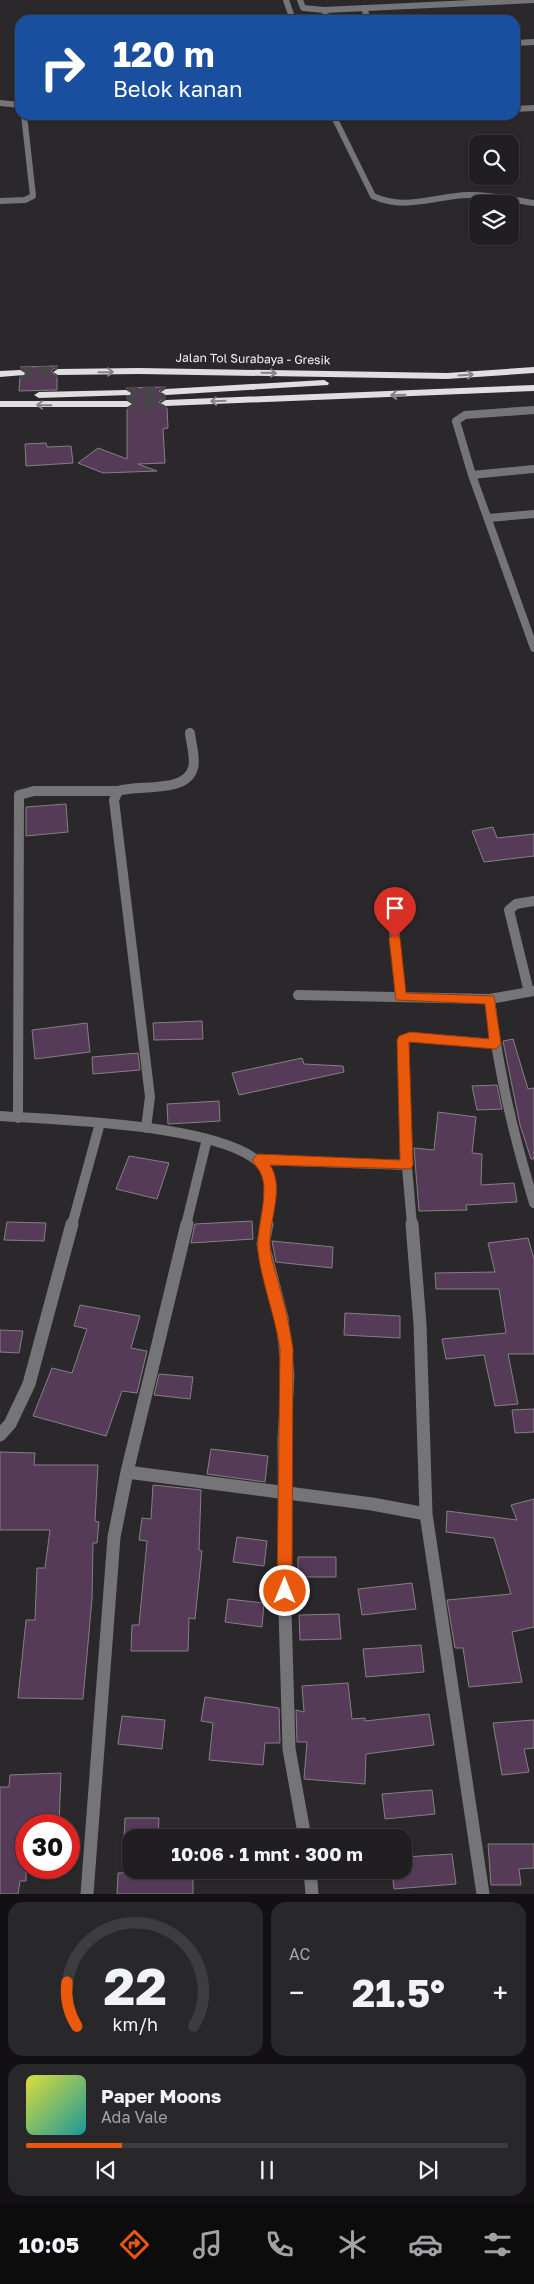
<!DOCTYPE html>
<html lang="id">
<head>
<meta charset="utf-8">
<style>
	body { margin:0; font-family:"Golos Text",sans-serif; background:#282729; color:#f1f3f6; height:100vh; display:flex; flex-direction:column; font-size:19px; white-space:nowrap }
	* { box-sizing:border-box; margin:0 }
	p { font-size:16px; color:#a2a2a5 }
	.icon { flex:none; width:28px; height:28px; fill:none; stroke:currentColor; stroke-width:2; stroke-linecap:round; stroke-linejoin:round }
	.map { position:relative; height:1894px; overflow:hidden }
	.side { display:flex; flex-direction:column; gap:8px; padding:8px; background:#121012; flex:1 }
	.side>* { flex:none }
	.banner { position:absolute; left:15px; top:15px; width:505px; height:105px; border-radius:15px; box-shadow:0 1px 4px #0004,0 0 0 1px #3d3c3e; background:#1a4fa0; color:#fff; overflow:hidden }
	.controls { position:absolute; left:469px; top:135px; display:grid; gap:10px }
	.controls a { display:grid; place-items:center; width:50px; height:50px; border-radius:10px; background:#201e20; box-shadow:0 1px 4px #0004,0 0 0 1px #3d3c3e; font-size:25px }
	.speed { position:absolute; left:15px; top:1814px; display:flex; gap:10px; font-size:25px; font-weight:700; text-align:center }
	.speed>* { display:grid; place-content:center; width:65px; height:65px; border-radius:50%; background:#201e20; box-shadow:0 1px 4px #0004,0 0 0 1px #3d3c3e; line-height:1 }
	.speed .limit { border:8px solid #d22; background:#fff; color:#111 }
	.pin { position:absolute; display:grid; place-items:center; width:42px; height:42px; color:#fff; margin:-51px -21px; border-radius:50% 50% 50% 0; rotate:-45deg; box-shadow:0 0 5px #0007 }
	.pin .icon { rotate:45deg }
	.me { position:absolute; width:55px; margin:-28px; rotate:0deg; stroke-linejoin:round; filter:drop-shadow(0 0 4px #0008) }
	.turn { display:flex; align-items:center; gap:18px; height:105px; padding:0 15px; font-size:22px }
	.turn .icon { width:65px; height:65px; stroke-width:2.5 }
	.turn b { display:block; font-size:35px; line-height:42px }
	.big { font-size:38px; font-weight:700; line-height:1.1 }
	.side .widget { flex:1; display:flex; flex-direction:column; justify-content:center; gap:8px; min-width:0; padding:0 18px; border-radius:15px; background:#282729 }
	.side .dial { align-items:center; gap:0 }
	.dial svg { height:130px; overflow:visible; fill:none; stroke:#3d3c3e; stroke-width:7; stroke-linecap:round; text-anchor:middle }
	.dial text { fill:#f1f3f6; stroke:none }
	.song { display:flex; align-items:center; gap:15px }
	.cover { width:60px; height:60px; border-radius:8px; background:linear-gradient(135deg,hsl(60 70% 55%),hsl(180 70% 35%)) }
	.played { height:5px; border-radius:2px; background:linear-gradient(90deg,#ea580c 20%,#3d3c3e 20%) }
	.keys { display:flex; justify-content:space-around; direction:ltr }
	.heat { display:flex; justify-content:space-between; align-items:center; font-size:28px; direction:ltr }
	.side .tiles { flex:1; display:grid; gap:8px; grid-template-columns:1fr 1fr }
	.widget:last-child { grid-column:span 2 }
	.trip { position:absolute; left:122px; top:1829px; width:290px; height:50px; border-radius:15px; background:#201e20; box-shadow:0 1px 4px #0004,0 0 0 1px #3d3c3e; font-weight:700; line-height:50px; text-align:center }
	.dock { display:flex; height:80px; justify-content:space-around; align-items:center; background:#0d0c0d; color:#a2a2a5 }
	.dock .icon { width:35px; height:35px }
	.dock .active { color:#ea580c }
	.dock b { font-size:22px; color:#f1f3f6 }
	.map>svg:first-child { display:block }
	.building { fill:#563b59; stroke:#838083 }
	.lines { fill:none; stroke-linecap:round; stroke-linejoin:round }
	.highway-tunnel { stroke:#484649; stroke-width:12; stroke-dasharray:12 5.5; stroke-linecap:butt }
	.lane { stroke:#757476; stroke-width:6 }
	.street-far2 { stroke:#757476; stroke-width:8 }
	.street-far1 { stroke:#757476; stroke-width:10 }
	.street { stroke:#757476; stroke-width:13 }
	.highway { fill:#e1dee1; fill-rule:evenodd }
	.oneway { stroke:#868386 }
	.route { fill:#ea580c; stroke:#983908 }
	.labels { text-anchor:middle; stroke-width:4; stroke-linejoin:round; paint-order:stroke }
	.far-street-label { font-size:12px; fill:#f4f3f5; stroke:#2a282b }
</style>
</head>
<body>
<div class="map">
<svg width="534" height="1894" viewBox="0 0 534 1894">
	<rect width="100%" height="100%" fill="#2a282b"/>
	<path class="building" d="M58 366 51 371 57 377V390L19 391 20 377 26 376 27 372 20 367Z
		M166 387 159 391 166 397 159 402 167 408 168 428 163 429 165 463 138 464 157 471 103 473 78 463 98 448 127 459V409L134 403 127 399 133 392 127 388Z
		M46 443 47 447 71 446 73 463 26 466 25 444Z
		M66 804 68 832 26 836V807Z
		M493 827 497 838 534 834V856L484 862 472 831Z
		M202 1021 203 1039 154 1040 153 1023Z
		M87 1023 90 1052 35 1059 32 1030Z
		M513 1039 528 1089 534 1088V1159H531L520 1125 503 1041Z
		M138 1053 140 1070 93 1074 92 1057Z
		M302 1058 304 1064 343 1066 344 1072 239 1095 232 1073Z
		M497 1085 502 1109 477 1110 472 1086Z
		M219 1101 220 1121 168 1124 167 1104Z
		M438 1112 476 1117 472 1153 482 1154 481 1185 514 1183 517 1202 466 1205 467 1210 419 1211 414 1148 434 1150Z
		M129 1156 169 1163 157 1199 116 1189Z
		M252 1221 253 1239 191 1243 195 1224Z
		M7 1222 46 1223 44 1241 4 1240Z
		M528 1238 534 1259V1354H508L518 1404 495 1406 484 1355 446 1359 442 1339 506 1333 499 1289H436L435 1273 495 1272 488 1243Z
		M272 1241 333 1247 332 1268 276 1262Z
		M80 1305 140 1316 131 1348 147 1351 137 1393 122 1391 106 1436 33 1416 52 1368 72 1373 87 1329 74 1326Z
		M345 1313 400 1316V1338L344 1335Z
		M0 1330 23 1331 19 1353 0 1352Z
		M159 1374 193 1377 190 1399 154 1395Z
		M534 1409V1432L515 1433 512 1410Z
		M211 1449 268 1456 265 1482 207 1474Z
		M0 1452 35 1453 34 1465H98L95 1521 99 1522 97 1543H93L92 1599 83 1699 18 1698 26 1620H35L37 1568H45L50 1530H0Z
		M153 1485 201 1490 199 1550 202 1551 195 1619 189 1618 188 1651H131L132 1625H139L147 1541 139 1540 142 1518 151 1519Z
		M534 1499V1627L512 1632 522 1682 469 1687 463 1648H455L447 1600 511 1594 494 1538 446 1532 447 1511 517 1520 511 1505Z
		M237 1537 267 1541 264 1566 233 1562Z
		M298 1557H336V1577H298Z
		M412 1583 416 1609 362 1615 358 1589Z
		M228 1599 264 1603 262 1627 225 1622Z
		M339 1614 341 1639 300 1640 299 1615Z
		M421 1645 424 1672 366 1677 363 1649Z
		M348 1683 352 1719 365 1718V1721L429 1714 434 1745 366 1754 365 1784 304 1779 307 1742H297L296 1710 304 1712 302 1686Z
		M205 1697 279 1708 280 1743H265L263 1765 209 1760 213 1723 201 1721Z
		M122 1716 165 1720 162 1749 118 1744Z
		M534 1720V1748L524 1749 529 1772 502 1775 493 1723Z
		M61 1773 59 1825H26V1881H20L18 1894H0V1787H9L10 1775Z
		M432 1790 435 1814 385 1819 382 1794Z
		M125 1818H159L158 1838H124Z
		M488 1844H534V1868L519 1869 521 1885H491Z
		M452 1854 456 1884 394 1889 392 1870H404V1857Z
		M193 1871V1894H117L118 1873Z"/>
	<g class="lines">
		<path class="highway-tunnel" d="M20 373 58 372
			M126 393 166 392
			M127 404 166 403"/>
		<path class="lane" d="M286 0 293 20
			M300 0 303 8 324 10 534 0
			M364 8 368 20
			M324 10 328 20
			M515 43 534 42
			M0 103 20 105
			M515 109 534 108
			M333 115 373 196C405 211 435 196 468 195 490 194 512 200 534 203
			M0 201 25 200 33 196 24 115"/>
		<path class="street-far2" d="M534 410 465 415 456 421 472 475 534 648
			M472 475 534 469
			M489 518 534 514"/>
		<path class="street-far1" d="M393 918 400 997
			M529 992 509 910 516 904 534 901
			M298 995 490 999 534 991
			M490 999C498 1071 513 1133 534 1203
			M0 1116C55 1120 235 1124 265 1169 275 1183 269 1210 266 1225
			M18 1118 19 795 34 791H118
			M146 1128 150 1097 114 800 118 791C139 784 186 794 193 768 196 759 191 743 190 733
			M258 1160 407 1165
			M72 1225 100 1123
			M186 1225 207 1139
			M412 1225 404 1132 403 1040 410 1037 495 1044"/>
		<path class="street" d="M267 1224 263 1244 282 1318 288 1375 284 1440 285 1610 289 1749 305 1838
			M412 1224 420 1324 426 1514 483 1894
			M0 1435 10 1424 29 1384 72 1224
			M127 1472 372 1504 426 1514
			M310 1870 312 1894
			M87 1894 114 1537 127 1472 187 1224"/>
		<path class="highway" d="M534 367V373L447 379 139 374 58 375 53 372 58 369 139 368 447 373Z
			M20 370 25 373 24 375 0 377V371Z
			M324 380 329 383 328 385 166 395 161 392 166 389Z
			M534 385V391L166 406 161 403 166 400Z
			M126 390 131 393 130 395 39 398 34 395 39 392Z
			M0 401H127L132 404 127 407H0Z"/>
	</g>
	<defs><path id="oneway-shaft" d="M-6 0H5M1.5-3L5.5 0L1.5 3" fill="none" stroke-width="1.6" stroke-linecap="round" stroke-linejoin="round" transform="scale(1.25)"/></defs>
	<g class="oneway">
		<use href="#oneway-shaft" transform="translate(106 372) rotate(-1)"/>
		<use href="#oneway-shaft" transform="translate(269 373) rotate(1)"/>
		<use href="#oneway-shaft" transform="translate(466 375) rotate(-4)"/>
		<use href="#oneway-shaft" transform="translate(398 395) rotate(178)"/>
		<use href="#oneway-shaft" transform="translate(218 401) rotate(178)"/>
		<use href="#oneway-shaft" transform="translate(44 405) rotate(-179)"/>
	</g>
	<path class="route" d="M395 933 400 938 406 993 494 996 501 1044 496 1049 409 1042 413 1165 411 1169 270 1165C285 1187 269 1220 270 1244 270 1259 277 1275 280 1289 286 1309 290 1329 293 1349L292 1591 290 1596 285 1599 280 1596 277 1591 280 1349C275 1316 262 1283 258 1252 255 1230 271 1191 260 1172 258 1168 254 1164 252 1160L258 1154 400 1160 397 1040 399 1036 410 1032 489 1039 485 1004 396 1000 389 938Z"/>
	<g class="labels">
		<g class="far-street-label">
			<text transform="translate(253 359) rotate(1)" y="4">Jalan Tol Surabaya - Gresik</text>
		</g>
	</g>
</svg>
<div class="controls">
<a><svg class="icon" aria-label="search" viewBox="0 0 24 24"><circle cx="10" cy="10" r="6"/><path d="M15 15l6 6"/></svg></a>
<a><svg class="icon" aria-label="layers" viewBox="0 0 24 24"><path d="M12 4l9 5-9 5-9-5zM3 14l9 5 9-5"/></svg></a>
</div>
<div class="speed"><div class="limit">30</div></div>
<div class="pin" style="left:395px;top:938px;background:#d93025"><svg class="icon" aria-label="arrive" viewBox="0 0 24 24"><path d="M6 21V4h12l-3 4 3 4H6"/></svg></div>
<svg class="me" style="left:285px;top:1591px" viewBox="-20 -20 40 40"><circle r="17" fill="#ea580c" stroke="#fff" stroke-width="3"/><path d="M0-11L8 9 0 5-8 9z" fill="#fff"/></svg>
<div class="trip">10:06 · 1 mnt · 300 m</div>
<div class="banner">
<div class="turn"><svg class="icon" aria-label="right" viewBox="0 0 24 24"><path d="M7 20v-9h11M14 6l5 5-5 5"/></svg><div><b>120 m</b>Belok kanan</div></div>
</div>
</div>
<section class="side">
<div class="tiles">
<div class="widget dial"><svg viewBox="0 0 100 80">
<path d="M14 69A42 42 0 1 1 86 69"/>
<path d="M14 69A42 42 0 0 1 8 42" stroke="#ea580c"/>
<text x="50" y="56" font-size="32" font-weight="700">22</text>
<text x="50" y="72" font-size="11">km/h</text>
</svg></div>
<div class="widget"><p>AC</p>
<div class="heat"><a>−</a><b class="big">21.5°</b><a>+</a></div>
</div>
<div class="widget">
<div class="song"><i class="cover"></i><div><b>Paper Moons</b><p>Ada Vale</p></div></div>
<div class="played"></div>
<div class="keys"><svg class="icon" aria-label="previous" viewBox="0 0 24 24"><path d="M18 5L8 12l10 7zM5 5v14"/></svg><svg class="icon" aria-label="pause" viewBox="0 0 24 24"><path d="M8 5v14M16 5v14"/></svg><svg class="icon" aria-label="next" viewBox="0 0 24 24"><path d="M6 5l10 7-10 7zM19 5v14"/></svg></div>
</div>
</div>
</section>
<nav class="dock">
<b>10:05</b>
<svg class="icon active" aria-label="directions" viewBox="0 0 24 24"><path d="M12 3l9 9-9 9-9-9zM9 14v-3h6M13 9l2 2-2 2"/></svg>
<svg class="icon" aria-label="music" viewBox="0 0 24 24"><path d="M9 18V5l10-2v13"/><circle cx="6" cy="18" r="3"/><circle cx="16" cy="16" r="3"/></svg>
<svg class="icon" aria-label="phone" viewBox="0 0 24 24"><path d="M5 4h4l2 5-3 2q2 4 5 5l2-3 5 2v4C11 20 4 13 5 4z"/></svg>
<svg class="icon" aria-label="climate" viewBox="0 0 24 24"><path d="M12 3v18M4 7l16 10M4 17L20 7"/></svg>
<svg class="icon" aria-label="car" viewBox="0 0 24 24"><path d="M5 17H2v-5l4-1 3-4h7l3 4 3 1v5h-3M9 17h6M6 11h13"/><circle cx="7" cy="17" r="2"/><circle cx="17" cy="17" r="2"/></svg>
<svg class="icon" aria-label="filters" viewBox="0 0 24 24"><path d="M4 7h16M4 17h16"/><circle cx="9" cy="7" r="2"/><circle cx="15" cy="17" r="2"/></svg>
</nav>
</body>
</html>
